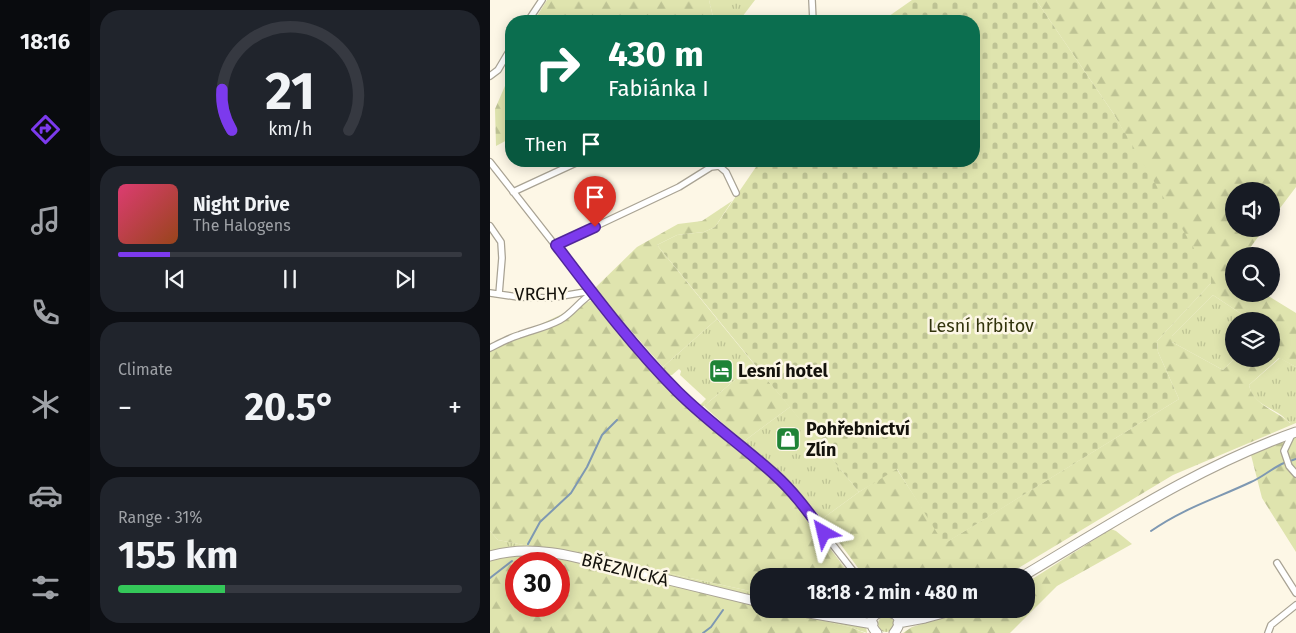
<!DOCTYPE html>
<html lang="en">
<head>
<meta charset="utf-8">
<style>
	body { margin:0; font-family:"Fira Sans",sans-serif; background:#20242c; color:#f1f3f6; height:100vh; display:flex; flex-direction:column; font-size:19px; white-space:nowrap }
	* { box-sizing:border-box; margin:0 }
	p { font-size:16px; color:#9ea1a6 }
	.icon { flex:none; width:28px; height:28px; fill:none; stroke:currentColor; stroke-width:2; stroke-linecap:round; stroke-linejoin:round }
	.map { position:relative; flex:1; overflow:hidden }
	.drawer { display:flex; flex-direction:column; gap:10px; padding:10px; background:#0d0f14; width:400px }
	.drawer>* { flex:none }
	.hud { position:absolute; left:15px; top:15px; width:475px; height:152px; border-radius:20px; box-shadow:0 2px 12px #0003; background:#0b6e4f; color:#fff; overflow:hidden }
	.fabs { position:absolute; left:735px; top:182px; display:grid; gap:10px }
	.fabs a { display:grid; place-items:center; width:55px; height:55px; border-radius:50%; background:#171b24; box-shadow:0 2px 12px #0003; font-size:25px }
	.speed { position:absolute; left:15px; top:552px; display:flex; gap:10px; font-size:25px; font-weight:700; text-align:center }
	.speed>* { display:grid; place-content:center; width:65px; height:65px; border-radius:50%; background:#171b24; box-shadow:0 2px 12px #0003; line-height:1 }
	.speed .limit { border:8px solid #d22; background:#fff; color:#111 }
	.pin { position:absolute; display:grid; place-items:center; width:42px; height:42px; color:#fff; margin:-51px -21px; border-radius:50% 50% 50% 0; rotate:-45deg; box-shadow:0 0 5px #0007 }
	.pin .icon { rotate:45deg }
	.me { position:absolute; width:55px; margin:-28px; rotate:323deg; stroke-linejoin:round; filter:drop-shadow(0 0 4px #0008) }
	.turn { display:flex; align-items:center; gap:18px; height:105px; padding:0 20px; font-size:22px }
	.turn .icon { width:65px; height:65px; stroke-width:2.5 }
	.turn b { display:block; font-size:35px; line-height:42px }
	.then { display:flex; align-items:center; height:48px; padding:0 20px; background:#0003; gap:10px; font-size:19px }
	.big { font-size:38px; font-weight:700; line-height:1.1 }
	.drawer .card { flex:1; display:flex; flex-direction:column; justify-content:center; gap:8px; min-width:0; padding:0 18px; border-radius:20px; background:#20242c }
	.drawer .dial { align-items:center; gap:0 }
	.dial svg { height:130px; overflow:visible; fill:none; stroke:#363941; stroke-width:7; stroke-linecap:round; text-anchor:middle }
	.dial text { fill:#f1f3f6; stroke:none }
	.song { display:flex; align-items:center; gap:15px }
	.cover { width:60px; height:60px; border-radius:8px; background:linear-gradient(135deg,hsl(340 70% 55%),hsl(20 70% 35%)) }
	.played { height:5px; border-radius:2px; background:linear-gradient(90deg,#7c3aed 15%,#363941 15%) }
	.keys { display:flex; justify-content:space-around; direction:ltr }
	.heat { display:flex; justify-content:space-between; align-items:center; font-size:28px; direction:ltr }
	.charge { height:8px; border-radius:4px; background:linear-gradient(90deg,#34c759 31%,#363941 0) }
	.trip { position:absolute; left:260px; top:568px; width:285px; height:50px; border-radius:20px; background:#171b24; box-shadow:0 2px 12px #0003; font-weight:700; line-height:50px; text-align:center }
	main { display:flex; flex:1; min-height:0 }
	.menu { display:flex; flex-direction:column; width:90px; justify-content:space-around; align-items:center; background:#090b0e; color:#9ea1a6 }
	.menu .icon { width:35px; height:35px }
	.menu .active { color:#7c3aed }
	.menu b { font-size:22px; color:#f1f3f6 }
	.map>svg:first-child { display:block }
	.grass { fill:url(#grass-tufts) }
	.forest { fill:url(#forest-firs); fill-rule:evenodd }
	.cemetery { fill:url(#cemetery-stones) }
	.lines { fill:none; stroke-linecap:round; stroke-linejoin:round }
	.stream { stroke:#7e98b2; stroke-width:2 }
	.minor-casing { stroke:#a9a394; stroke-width:8 }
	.secondary-casing { stroke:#a9a394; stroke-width:11 }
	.minor { stroke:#fff; stroke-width:5.5 }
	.secondary { stroke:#fff; stroke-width:9 }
	.route-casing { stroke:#51269a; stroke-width:12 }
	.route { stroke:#7c3aed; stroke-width:9 }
	.labels { text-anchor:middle; stroke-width:5; stroke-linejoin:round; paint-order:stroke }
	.street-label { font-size:18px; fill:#14120c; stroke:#fdf7e6 }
	.park-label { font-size:18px; fill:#32340c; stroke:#fdf7e6 }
	.poi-label { font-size:18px; font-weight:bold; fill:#14120c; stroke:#fdf7e6; text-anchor:start }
</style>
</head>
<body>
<main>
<nav class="menu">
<b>18:16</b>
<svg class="icon active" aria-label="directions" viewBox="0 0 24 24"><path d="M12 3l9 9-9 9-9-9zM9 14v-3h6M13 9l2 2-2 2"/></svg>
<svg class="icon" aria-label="music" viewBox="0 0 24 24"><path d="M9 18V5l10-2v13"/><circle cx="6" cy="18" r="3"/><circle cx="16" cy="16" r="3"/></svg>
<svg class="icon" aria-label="phone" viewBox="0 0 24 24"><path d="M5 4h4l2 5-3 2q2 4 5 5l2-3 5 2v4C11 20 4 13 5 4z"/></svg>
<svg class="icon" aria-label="climate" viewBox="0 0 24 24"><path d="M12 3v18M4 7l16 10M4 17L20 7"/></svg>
<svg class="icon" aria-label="car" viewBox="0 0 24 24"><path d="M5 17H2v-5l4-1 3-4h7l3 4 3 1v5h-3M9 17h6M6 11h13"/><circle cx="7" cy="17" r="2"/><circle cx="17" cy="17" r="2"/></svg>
<svg class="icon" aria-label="filters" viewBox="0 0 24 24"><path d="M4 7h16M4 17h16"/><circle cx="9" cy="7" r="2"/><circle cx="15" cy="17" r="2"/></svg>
</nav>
<section class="drawer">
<div class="card dial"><svg viewBox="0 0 100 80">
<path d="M14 69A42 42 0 1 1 86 69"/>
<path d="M14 69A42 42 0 0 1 8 44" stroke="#7c3aed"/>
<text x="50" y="56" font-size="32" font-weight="700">21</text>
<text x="50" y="72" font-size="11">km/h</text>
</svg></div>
<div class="card">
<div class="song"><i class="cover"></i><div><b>Night Drive</b><p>The Halogens</p></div></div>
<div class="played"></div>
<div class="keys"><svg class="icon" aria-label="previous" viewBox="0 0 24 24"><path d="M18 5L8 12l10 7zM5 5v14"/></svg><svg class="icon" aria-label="pause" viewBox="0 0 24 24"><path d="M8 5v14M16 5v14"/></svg><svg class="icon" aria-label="next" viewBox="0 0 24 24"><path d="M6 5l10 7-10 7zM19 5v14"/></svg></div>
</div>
<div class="card"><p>Climate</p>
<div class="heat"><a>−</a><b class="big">20.5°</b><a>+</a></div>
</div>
<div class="card"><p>Range · 31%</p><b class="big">155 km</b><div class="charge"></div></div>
</section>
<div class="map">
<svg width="806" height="633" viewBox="0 0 806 633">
	<defs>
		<pattern id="grass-tufts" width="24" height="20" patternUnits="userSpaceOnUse" patternTransform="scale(1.25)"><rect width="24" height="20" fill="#dfe4ae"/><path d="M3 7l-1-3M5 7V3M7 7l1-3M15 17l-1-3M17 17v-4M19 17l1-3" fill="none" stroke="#bec394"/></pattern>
		<pattern id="forest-firs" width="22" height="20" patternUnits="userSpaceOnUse" patternTransform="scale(1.25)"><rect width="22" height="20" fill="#dfe4ae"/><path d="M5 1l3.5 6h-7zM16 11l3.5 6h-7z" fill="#bec394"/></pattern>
		<pattern id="cemetery-stones" width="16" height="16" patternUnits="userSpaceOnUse" patternTransform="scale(1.25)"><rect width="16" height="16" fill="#dfe4ae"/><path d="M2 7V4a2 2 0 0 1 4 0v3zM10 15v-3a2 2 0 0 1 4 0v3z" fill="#bec394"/></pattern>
	</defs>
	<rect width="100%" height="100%" fill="#fdf7e6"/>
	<path class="grass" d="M219 0H265L249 21H224Z
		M723 295 762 321H744V359L733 370 682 342V336Z
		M227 319 264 364 214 406 210 405 216 399 190 375 191 371 189 369 182 375H177L173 367Z
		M790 358 806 367V421L802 424C797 421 793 416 788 413 776 406 762 401 759 385Z
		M300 407 369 492 332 519 287 469 253 442Z
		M0 531 8 540 168 571 269 593V605L54 556 0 560Z
		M283 609H338L350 612H364L367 609H373L377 633 360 627Z
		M388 624a8 8 0 1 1 16 0a8 8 0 1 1-16 0Z"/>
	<path class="forest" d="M57 0H219L224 21H44Z
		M546 0H806V187L781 220V191H744V229H774L754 256H744V270L742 273 744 274V294H775L806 313V367L789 358 759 385C763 405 787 411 800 423L806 421V423L683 475 515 576H374L332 519 369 492 406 468 455 543 689 399 668 352 667 341 721 283 623 113ZM723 295 762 321H781V359H744L733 370 682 342V336Z
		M21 72V138L6 146 5 109Z
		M242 201 225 227 214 232 187 235 167 245 227 319 173 367 104 289 147 247 188 224 212 221Z
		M102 300 146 354 195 404 239 444 281 477 306 504 361 576H269V593L168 571 8 540 0 531V348Z
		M264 364 300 407 253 442 214 406Z
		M806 436V552L772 498 761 455Z
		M621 529 626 531 642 544 567 586 520 633H413L422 627 482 609H536V583Z
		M31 554C110 561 192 587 269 605V609H283L360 627 375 633H0V560ZM26 564H69V606H26Z"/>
	<path class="cemetery" d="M422 0H546L623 113 721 277V283L667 341 668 352 689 399 454 544 407 469 369 492 167 245 187 235 214 232 225 227 270 161H484V21H392Z"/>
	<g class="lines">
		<path class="stream" d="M800 461 806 459
			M661 531C694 508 725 499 761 482 773 477 782 468 794 463
			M38 544 50 522 81 493 97 467 112 435 127 420
			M0 578 22 561
			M213 633 221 627 233 610"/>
		<defs>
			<path id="minor" d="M322 0 323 21
				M38 21 52 0
				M0 76 8 70 21 48
				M0 162 101 291 166 369 188 392 216 418 286 476 305 496 367 576
				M23 192 90 161
				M0 226 11 242 12 258 9 294
				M66 245 189 187 221 167 229 166 236 172 246 193
				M0 293 28 297 60 298 101 291
				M0 348C10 343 19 338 29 335 43 330 57 327 70 320 83 313 90 300 103 293
				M802 434 794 451 799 466 806 474
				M787 563 806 593
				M778 633 781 625 806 605"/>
			<path id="secondary" d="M0 556C47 542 100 561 146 572 187 582 228 592 269 602
				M533 576C621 524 709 466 806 432
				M296 609 383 624
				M408 623 435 618 468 609
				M387 633C363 606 427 604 404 633"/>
		</defs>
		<use href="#minor" class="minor-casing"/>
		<use href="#secondary" class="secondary-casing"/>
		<use href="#minor" class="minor"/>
		<use href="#secondary" class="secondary"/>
	</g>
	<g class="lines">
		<defs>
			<path id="route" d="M105 227 66 245C104 295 143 347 187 391 218 422 253 446 285 475 304 492 319 513 334 533"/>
		</defs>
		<use href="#route" class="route-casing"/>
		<use href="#route" class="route"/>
	</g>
	<defs>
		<symbol id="hotel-square" viewBox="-11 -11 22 22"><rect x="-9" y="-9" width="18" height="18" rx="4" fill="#1f8336" stroke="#fdf7e6"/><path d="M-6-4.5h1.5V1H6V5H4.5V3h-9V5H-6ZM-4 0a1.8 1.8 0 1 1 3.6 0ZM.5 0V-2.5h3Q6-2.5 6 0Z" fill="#fff"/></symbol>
		<symbol id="shop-square" viewBox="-11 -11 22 22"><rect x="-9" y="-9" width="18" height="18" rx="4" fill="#1f8336" stroke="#fdf7e6"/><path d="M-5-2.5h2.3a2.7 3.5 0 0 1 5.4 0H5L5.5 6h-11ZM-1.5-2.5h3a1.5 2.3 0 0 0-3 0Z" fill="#fff"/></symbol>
	</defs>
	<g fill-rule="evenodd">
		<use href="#hotel-square" x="217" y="357" width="28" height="28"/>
		<use href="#shop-square" x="284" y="425" width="28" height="28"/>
	</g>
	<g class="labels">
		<g class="street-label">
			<text transform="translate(51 294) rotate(-1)" y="6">VRCHY</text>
			<text transform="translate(135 570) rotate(14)" y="6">BŘEZNICKÁ</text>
		</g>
		<g class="park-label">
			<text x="491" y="332">Lesní hřbitov</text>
		</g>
		<g class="poi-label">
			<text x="248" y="377">Lesní hotel</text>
			<text x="316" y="435">Pohřebnictví<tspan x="316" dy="21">Zlín</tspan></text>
		</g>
	</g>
</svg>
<div class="fabs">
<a><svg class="icon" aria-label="sound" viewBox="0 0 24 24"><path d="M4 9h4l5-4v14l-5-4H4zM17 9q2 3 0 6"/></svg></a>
<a><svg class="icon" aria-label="search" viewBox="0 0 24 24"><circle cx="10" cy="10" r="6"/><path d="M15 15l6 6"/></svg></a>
<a><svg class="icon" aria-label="layers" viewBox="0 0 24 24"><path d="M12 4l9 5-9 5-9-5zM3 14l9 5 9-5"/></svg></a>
</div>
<div class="speed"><div class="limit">30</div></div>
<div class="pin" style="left:105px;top:227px;background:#d93025"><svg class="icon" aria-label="arrive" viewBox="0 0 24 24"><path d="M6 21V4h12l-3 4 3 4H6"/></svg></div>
<svg class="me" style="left:334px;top:533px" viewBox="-20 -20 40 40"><path d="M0-17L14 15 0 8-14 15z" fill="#7c3aed" stroke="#fff" stroke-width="4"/></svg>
<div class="trip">18:18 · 2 min · 480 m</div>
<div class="hud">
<div class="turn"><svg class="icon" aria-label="right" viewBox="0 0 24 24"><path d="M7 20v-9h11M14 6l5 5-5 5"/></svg><div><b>430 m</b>Fabiánka I</div></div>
<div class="then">Then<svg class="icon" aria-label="arrive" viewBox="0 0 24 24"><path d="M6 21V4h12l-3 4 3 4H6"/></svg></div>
</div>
</div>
</main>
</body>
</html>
